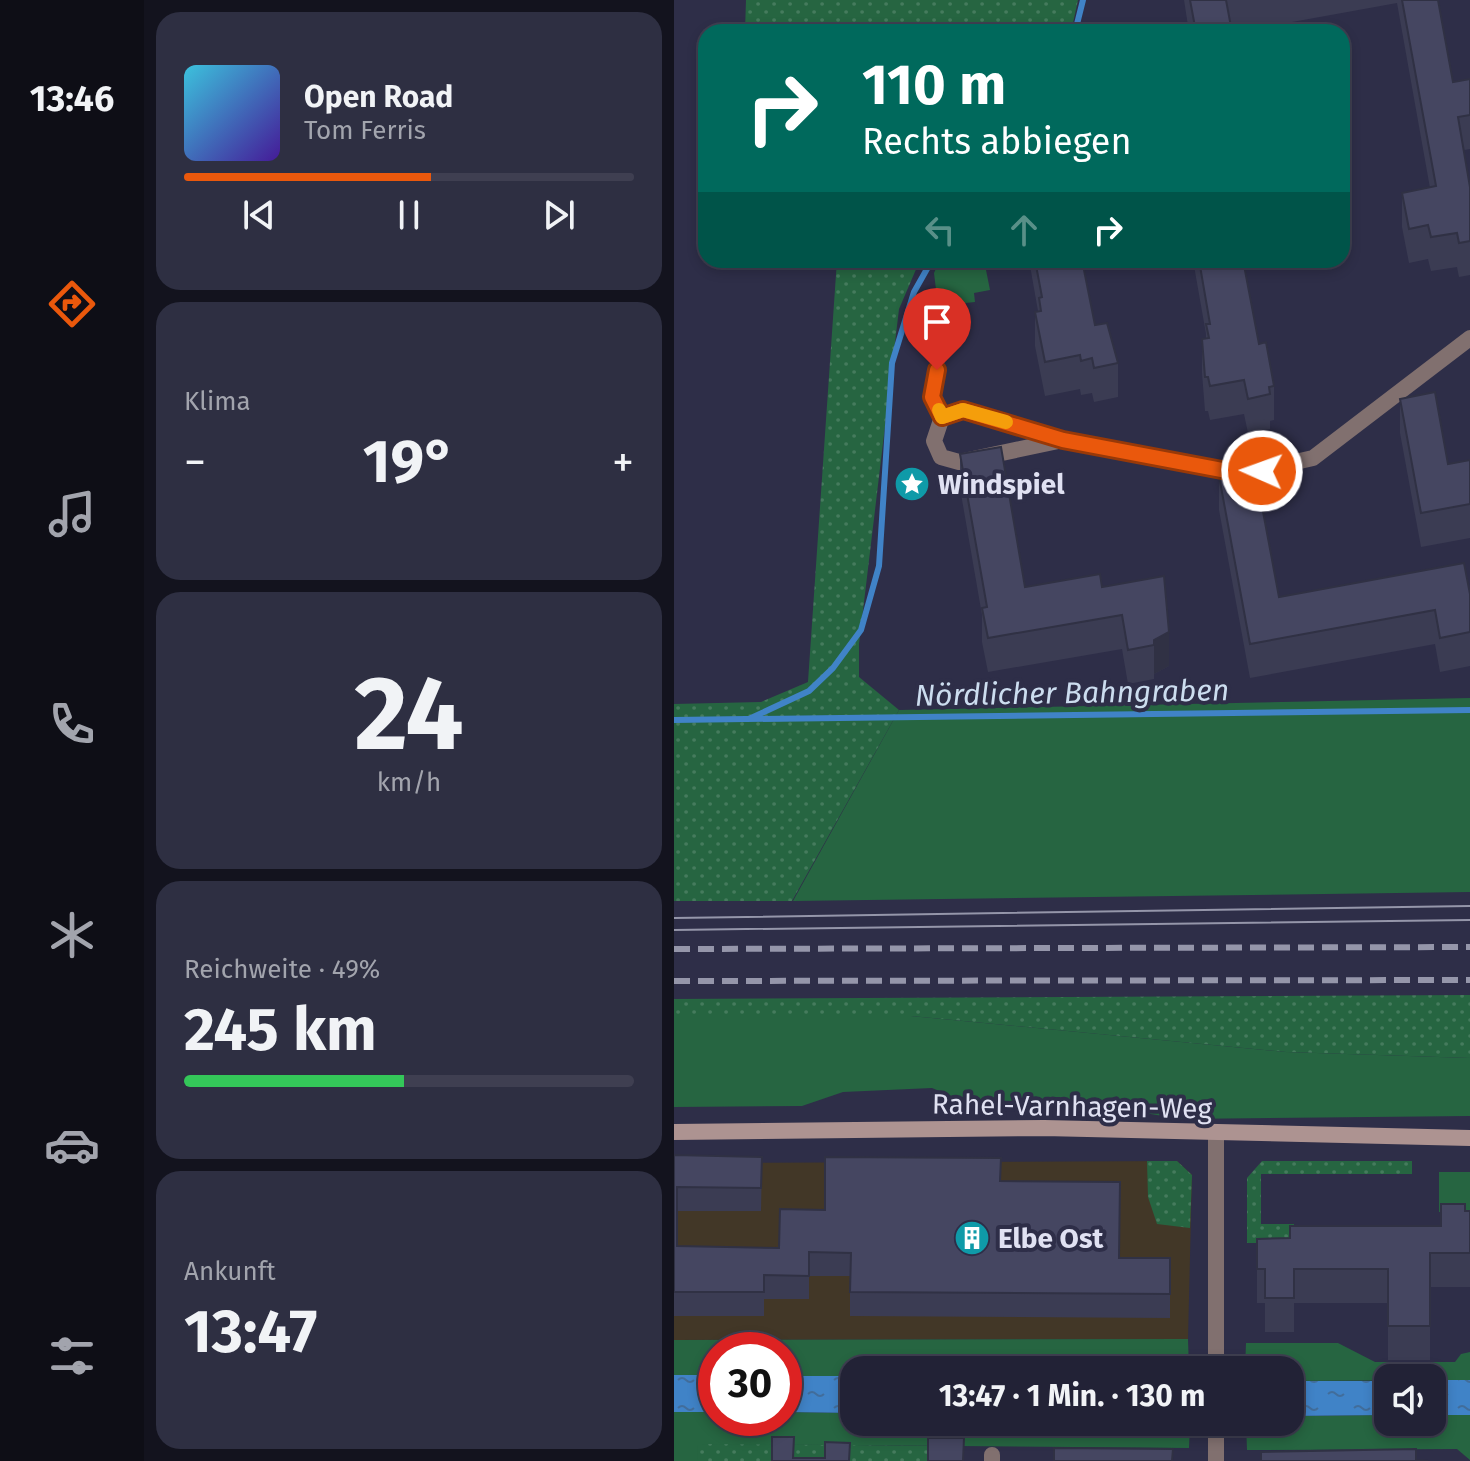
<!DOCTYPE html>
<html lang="de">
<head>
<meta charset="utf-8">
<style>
	body { margin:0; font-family:"Fira Sans",sans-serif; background:#2e2f42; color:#f1f3f6; height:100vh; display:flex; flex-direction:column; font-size:30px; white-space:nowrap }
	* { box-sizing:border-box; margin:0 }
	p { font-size:26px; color:#a2a4ad }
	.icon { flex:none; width:44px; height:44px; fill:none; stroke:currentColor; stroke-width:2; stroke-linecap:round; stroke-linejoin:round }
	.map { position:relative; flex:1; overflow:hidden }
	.sheet { display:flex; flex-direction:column; gap:12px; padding:12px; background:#13131e; width:530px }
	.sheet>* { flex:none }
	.hud { position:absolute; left:24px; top:24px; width:652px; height:244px; border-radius:24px; box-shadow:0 4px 12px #0003,0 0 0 2px #3f3f51; background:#00695c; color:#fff; overflow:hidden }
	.buttons { position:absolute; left:700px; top:1364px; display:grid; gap:16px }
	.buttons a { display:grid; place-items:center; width:72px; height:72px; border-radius:16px; background:#222236; box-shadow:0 4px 12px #0003,0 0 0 2px #3f3f51; font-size:40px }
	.speed { position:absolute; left:24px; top:1332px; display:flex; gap:16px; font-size:40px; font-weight:700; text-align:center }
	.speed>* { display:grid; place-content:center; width:104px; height:104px; border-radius:50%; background:#222236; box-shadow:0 4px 12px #0003,0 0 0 2px #3f3f51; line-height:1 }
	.speed .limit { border:12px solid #d22; background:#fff; color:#111 }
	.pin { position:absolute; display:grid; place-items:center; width:68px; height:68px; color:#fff; margin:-82px -34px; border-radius:50% 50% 50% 0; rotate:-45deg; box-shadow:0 0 8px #0007 }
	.pin .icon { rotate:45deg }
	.me { position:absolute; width:88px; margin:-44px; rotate:272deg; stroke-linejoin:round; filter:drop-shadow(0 0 6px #0008) }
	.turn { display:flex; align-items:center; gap:28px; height:168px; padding:0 32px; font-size:36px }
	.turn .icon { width:104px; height:104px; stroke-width:2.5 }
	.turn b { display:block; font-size:56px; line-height:68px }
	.lanes { display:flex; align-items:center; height:76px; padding:0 32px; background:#0003; justify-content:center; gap:40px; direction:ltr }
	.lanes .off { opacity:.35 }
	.big { font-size:60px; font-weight:700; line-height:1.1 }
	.sheet .tile { flex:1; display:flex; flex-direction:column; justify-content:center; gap:12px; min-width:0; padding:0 28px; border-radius:24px; background:#2e2f42 }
	.sheet .dial { align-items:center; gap:0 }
	.dial b { font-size:104px; line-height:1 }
	.song { display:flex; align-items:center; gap:24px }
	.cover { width:96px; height:96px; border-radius:12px; background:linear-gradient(135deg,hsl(190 70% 55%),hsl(260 70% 35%)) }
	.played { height:8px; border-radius:4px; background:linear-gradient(90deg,#ea580c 55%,#3f3f51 55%) }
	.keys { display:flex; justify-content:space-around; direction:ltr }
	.heat { display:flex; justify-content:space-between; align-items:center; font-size:44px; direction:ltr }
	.charge { height:12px; border-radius:6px; background:linear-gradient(90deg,#34c759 49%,#3f3f51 0) }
	.trip { position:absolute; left:166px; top:1356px; width:464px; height:80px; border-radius:24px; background:#222236; box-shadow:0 4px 12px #0003,0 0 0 2px #3f3f51; font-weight:700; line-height:80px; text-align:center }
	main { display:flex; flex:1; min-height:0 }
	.menu { display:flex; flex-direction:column; width:144px; justify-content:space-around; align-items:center; background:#0e0e16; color:#a2a4ad }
	.menu .icon { width:56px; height:56px }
	.menu .selected { color:#ea580c }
	.menu b { font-size:36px; color:#f1f3f6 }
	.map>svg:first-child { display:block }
	.commercial { fill:#423727 }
	.grass { fill:url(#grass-dots) }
	.park { fill:#266541 }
	.water { fill:url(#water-ripples) }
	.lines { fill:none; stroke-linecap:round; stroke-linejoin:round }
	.stream { stroke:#4083c7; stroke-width:6 }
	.lane { stroke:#81706f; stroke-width:11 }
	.street { stroke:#81706f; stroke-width:16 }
	.secondary { stroke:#ad9391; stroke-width:16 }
	.tram { stroke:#9596aa; stroke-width:2 }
	.rail { stroke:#9596aa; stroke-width:6; stroke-dasharray:16 8; stroke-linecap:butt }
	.wall { fill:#3b3c53 }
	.shaded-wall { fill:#303144 }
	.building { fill:#454661; stroke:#303144; stroke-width:2 }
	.route-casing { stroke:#983908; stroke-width:20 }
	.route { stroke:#ea580c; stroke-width:14 }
	.slow { stroke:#f59e0b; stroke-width:14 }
	.labels { text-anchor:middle; stroke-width:8; stroke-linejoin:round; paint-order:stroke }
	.poi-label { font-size:28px; font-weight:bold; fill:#e0e1f2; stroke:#2e2e48; text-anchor:start }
	.street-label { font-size:28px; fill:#e0e1f2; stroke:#2e2e48 }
	.water-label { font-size:30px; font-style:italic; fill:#ccddef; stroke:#2e2e48 }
</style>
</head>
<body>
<main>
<nav class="menu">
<b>13:46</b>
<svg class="icon selected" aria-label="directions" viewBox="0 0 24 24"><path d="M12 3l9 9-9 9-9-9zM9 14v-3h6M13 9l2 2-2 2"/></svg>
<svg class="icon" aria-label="music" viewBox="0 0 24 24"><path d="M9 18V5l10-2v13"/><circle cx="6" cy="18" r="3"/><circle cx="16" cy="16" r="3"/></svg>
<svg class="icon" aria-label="phone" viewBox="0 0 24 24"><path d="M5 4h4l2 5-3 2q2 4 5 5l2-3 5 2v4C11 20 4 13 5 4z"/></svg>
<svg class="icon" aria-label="climate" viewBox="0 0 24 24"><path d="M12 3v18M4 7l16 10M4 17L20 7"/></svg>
<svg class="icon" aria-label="car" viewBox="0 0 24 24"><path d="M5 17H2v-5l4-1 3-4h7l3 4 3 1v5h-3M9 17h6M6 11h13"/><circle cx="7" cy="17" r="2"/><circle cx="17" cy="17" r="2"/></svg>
<svg class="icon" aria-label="filters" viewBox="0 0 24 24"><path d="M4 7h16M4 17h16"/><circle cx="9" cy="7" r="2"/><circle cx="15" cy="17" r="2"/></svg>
</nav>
<section class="sheet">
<div class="tile">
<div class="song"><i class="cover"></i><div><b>Open Road</b><p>Tom Ferris</p></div></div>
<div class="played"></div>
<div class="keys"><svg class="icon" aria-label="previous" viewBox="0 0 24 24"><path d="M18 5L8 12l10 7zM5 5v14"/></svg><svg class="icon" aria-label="pause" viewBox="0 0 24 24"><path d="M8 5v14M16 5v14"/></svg><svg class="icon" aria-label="next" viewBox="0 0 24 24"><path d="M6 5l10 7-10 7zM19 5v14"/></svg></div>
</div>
<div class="tile"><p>Klima</p>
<div class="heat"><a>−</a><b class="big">19°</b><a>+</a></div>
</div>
<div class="tile dial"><b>24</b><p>km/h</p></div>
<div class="tile"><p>Reichweite · 49%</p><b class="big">245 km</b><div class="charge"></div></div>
<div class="tile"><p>Ankunft</p><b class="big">13:47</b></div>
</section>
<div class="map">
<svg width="796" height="1461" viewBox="0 0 796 1461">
	<defs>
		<pattern id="grass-dots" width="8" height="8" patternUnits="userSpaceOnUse" patternTransform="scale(2)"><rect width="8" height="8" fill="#266541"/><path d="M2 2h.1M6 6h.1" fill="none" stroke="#457b5d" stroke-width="1.8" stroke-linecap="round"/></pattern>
		<pattern id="water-ripples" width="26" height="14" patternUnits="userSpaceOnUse" patternTransform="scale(2)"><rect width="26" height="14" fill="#4083c7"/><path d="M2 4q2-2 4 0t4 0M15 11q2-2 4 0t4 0" fill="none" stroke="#416d9b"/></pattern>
	</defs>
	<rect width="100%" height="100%" fill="#2e2e48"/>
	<path class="commercial" d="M503 1161 518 1175 514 1339 0 1340V1163Z"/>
	<path class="grass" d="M72 0H404L397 32H71Z
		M163 260H246L225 309 185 644V677L225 710 118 901H0V704L87 702 134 682Z
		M796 995V1058L612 1052 237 1016H0V999Z
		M473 1161H503L518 1175 516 1228 483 1224 474 1197Z
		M588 1161H738V1174H587V1224H620V1243H573V1178Z
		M0 1412 23 1443 254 1446V1461H0Z"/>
	<path class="park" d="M266 260H310L316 290 300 293 301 302 264 306 260 273Z
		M796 698V892L119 901 225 710Z
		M0 1016H237L612 1052 796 1058V1116L507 1119 404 1102 287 1100 258 1088 169 1092 128 1106 0 1107Z
		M765 1172H796V1212H765Z
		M514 1339 515 1370H180V1376H110V1350H42V1375H0V1340Z
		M572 1343H664L701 1362H781L787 1354 796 1352V1380L616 1381V1370H571Z
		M0 1412H42V1418H110V1412L180 1413V1422H516L515 1448 24 1444 23 1461H0Z
		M714 1415V1422H758V1415H796V1460L783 1449 573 1450 572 1422H616V1416Z"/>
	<path class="water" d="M0 1375H42V1412H0Z
		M110 1376H180V1413L110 1412Z
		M758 1380H796V1415H758Z
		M616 1381H714V1415L616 1416Z"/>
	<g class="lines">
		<path class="stream" d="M401 32 409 0
			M77 718 135 691 159 668 187 630 205 566 218 363 240 292 258 260
			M0 720 796 710"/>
		<path class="lane" d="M268 417 258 397 274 315"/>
		<path class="street" d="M389 440 285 462 267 457 260 441 268 417 289 410 389 440 569 474 639 458 796 338
			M542 1370V1134
			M318 1461V1455
			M542 1461V1422"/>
		<path class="secondary" d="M0 1132 370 1128 796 1138"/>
		<path class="tram" d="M0 918 796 906
			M0 930 796 920"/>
		<path class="rail" d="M0 949 796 947
			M0 981 796 980"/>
	</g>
	<path class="wall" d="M510 0H764L779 82 796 79V149L790 150 796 187V275L785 277 783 267 757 271 754 259 735 263 728 227V193L756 188 723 3 563 32H515Z
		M355 260H429L409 264 421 325 444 363V397L420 402 418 393 407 395 406 389 371 396 361 346V312L364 311Z
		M519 260H569L585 344 600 386V420L596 421V429L574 433 570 414 536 420 534 411H531L528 373V339L532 338V334Z
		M726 399 774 464 796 460V538L747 547 726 433Z
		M286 454 351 587H428L490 576 495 666 480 674V679L454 684 448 649 314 672 308 642V615L286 488Z
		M545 476 605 597 796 594V666L766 672 761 644 576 678 545 510Z
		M0 1155 88 1157 87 1211H3V1246L105 1248 151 1210 327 1181 445 1258H496V1318L176 1316V1276H135V1299H90V1316H0Z
		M791 1211H796V1287H756V1360H714V1303H620V1332H591V1303H583V1239L616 1238 767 1226Z"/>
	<path class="shaded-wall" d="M495 632V666L480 674V640Z"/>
	<path class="building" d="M516 0H552L558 32H522Z
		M728 0H764L779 82 796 79V115L784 117 796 187V241L785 243 783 233 757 237 754 225 735 229 728 193 762 186Z
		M361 260H408L421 325 433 323 444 363 420 368 418 358 407 361 406 355 371 362 361 312 367 311 365 298 368 297Z
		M525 260H569L585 344 592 342 600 386 595 387 596 394 574 399 570 380 536 386 534 377H531L528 339 535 338 532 324H536Z
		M761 392 774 464 796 460V504L747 513 726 399Z
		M327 447 351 587 426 574 428 587 490 576 495 632 480 640V645L454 650 448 615 314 638 308 608 313 607 286 454Z
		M581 469 605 597 790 563 796 594V632L766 638 761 610 576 644 545 476Z
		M0 1155 88 1157 87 1188 3 1187V1246L105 1248 106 1209 151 1210V1157L327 1158 326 1181 446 1182 445 1258H496V1294L176 1292 177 1253 135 1252V1276L90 1275V1292H0Z
		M767 1204H791V1211H796V1253H756V1326H714V1269H620V1298H591V1269H583V1239L616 1238V1226H767Z
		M98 1437H120L119 1458H151V1442L176 1443 175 1461H98Z
		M254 1438H290L289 1461H254Z
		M380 1448 499 1449 498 1461H380Z
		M742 1449V1460L754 1461H587V1452Z"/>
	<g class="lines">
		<defs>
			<path id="route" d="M263 370 258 397 268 417 289 410 389 440 569 474 588 471"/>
		</defs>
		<use href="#route" class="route-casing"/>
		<use href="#route" class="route"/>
		<path class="slow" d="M265 410 268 417 289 410 332 422"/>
	</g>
	<defs>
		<symbol id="sight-disc" viewBox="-11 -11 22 22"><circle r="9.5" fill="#0f9aa8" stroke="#2e2e48"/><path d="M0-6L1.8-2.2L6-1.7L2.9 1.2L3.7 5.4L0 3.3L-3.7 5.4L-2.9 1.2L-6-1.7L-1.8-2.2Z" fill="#fff"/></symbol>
		<symbol id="building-disc" viewBox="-11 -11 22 22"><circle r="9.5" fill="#0f9aa8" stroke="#2e2e48"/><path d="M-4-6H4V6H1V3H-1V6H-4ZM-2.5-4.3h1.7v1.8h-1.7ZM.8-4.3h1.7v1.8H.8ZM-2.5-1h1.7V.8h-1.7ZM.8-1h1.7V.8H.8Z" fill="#fff"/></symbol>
	</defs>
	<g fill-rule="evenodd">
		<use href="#sight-disc" x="218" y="464" width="40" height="40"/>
		<use href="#building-disc" x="278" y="1218" width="40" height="40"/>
	</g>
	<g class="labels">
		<g class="poi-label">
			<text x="264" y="494">Windspiel</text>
			<text x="324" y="1248">Elbe Ost</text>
		</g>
		<g class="street-label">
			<text transform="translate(398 1106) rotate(1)" y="10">Rahel-Varnhagen-Weg</text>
		</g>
		<g class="water-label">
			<text transform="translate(398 693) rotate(-1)" y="10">Nördlicher Bahngraben</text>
		</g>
	</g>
</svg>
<div class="buttons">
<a><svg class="icon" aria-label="sound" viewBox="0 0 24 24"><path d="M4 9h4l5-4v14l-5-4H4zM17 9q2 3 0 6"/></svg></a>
</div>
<div class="speed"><div class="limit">30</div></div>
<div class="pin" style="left:263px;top:370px;background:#d93025"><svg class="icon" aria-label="arrive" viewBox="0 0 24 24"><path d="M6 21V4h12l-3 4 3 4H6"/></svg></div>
<svg class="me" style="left:588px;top:471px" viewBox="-20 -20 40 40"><circle r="17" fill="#ea580c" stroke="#fff" stroke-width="3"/><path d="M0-11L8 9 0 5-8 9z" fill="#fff"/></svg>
<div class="trip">13:47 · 1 Min. · 130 m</div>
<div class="hud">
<div class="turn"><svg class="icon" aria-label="right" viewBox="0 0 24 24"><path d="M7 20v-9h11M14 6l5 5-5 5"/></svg><div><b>110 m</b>Rechts abbiegen</div></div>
<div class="lanes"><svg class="icon off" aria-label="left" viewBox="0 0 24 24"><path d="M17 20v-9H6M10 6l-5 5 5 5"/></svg><svg class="icon off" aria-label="ahead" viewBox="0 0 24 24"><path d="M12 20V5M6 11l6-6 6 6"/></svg><svg class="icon" aria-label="right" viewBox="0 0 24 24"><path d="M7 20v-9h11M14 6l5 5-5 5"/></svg></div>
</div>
</div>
</main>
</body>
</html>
